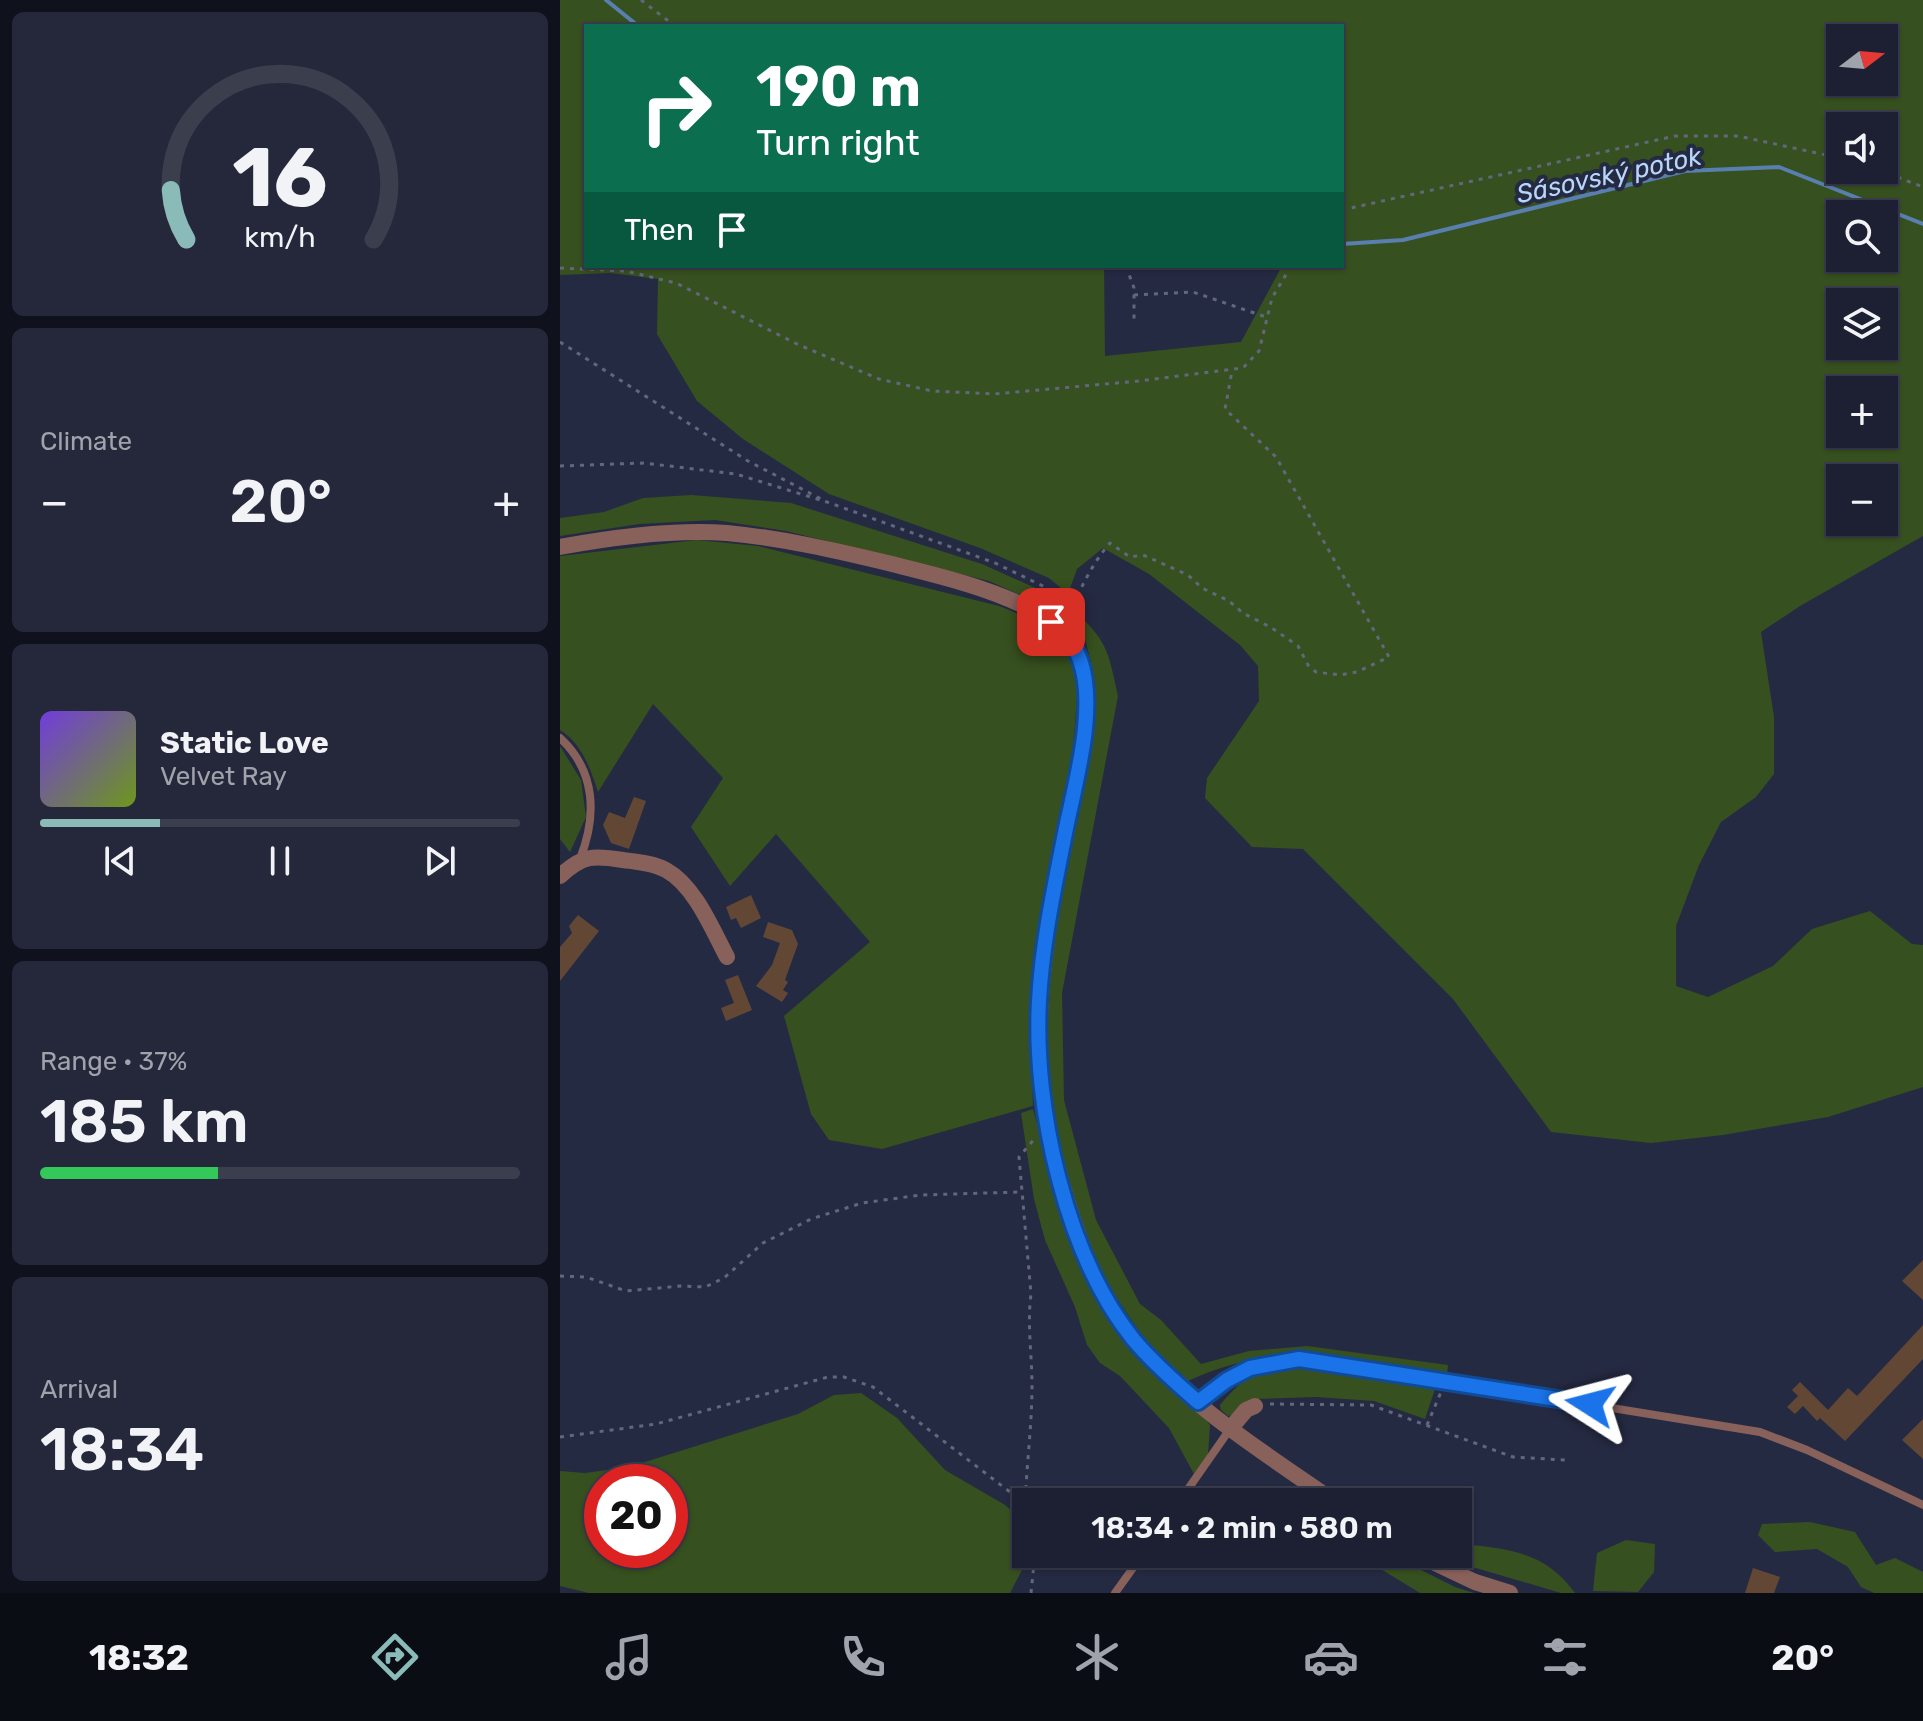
<!DOCTYPE html>
<html lang="en">
<head>
<meta charset="utf-8">
<style>
	body { margin:0; font-family:Rubik,sans-serif; background:#25283a; color:#f1f3f6; height:100vh; display:flex; flex-direction:column; font-size:30px; white-space:nowrap }
	* { box-sizing:border-box; margin:0 }
	p { font-size:26px; color:#a0a3ac }
	.icon { flex:none; width:44px; height:44px; fill:none; stroke:currentColor; stroke-width:2; stroke-linecap:round; stroke-linejoin:round }
	.map { position:relative; flex:1; overflow:hidden }
	.side { display:flex; flex-direction:column; gap:12px; padding:12px; background:#0f121c; width:560px }
	.side>* { flex:none }
	.hud { position:absolute; left:24px; top:24px; width:760px; height:244px; border-radius:0px; box-shadow:0 2px 6px #0004,0 0 0 2px #3a3e4d; background:#0b6e4f; color:#fff; overflow:hidden }
	.needle { width:52px; rotate:74deg }
	.tools { position:absolute; left:1266px; top:24px; display:grid; gap:16px }
	.tools a { display:grid; place-items:center; width:72px; height:72px; border-radius:0px; background:#1c2032; box-shadow:0 2px 6px #0004,0 0 0 2px #3a3e4d; font-size:40px }
	.speed { position:absolute; left:24px; top:1464px; display:flex; gap:16px; font-size:40px; font-weight:700; text-align:center }
	.speed>* { display:grid; place-content:center; width:104px; height:104px; border-radius:50%; background:#1c2032; box-shadow:0 2px 6px #0004,0 0 0 2px #3a3e4d; line-height:1 }
	.speed .limit { border:12px solid #d22; background:#fff; color:#111 }
	.pin { position:absolute; display:grid; place-items:center; width:68px; height:68px; color:#fff; margin:-34px; border-radius:16px; box-shadow:0 4px 12px #0006 }
	.me { position:absolute; width:88px; margin:-44px; rotate:279deg; stroke-linejoin:round; filter:drop-shadow(0 0 6px #0008) }
	.turn { display:flex; align-items:center; gap:28px; height:168px; padding:0 40px; font-size:36px }
	.turn .icon { width:104px; height:104px; stroke-width:2.5 }
	.turn b { display:block; font-size:56px; line-height:68px }
	.then { display:flex; align-items:center; height:76px; padding:0 40px; background:#0003; gap:16px; font-size:30px }
	.big { font-size:60px; font-weight:600; line-height:1.1 }
	.side .widget { flex:1; display:flex; flex-direction:column; justify-content:center; gap:12px; min-width:0; padding:0 28px; border-radius:12px; background:#25283a }
	.side .dial { align-items:center; gap:0 }
	.dial svg { height:208px; overflow:visible; fill:none; stroke:#3a3e4d; stroke-width:7; stroke-linecap:round; text-anchor:middle }
	.dial text { fill:#f1f3f6; stroke:none }
	.song { display:flex; align-items:center; gap:24px }
	.cover { width:96px; height:96px; border-radius:12px; background:linear-gradient(135deg,hsl(260 70% 55%),hsl(80 70% 35%)) }
	.played { height:8px; border-radius:4px; background:linear-gradient(90deg,#8bbbb9 25%,#3a3e4d 25%) }
	.keys { display:flex; justify-content:space-around; direction:ltr }
	.heat { display:flex; justify-content:space-between; align-items:center; font-size:44px; direction:ltr }
	.charge { height:12px; border-radius:6px; background:linear-gradient(90deg,#34c759 37%,#3a3e4d 0) }
	.trip { position:absolute; left:452px; top:1488px; width:460px; height:80px; border-radius:0px; background:#1c2032; box-shadow:0 2px 6px #0004,0 0 0 2px #3a3e4d; font-weight:600; line-height:80px; text-align:center }
	.menu { display:flex; height:128px; justify-content:space-around; align-items:center; background:#0b0d14; color:#a0a3ac }
	.menu .icon { width:56px; height:56px }
	.menu .current { color:#8bbbb9 }
	.menu b { font-size:36px; color:#f1f3f6 }
	main { display:flex; flex:1; min-height:0 }
	.map>svg:first-child { display:block }
	.green { fill:#37501f; fill-rule:evenodd }
	.lines { fill:none; stroke-linecap:round; stroke-linejoin:round }
	.stream { stroke:#597fb1; stroke-width:4 }
	.building { fill:#624735 }
	.path { stroke:#62677d; stroke-width:3; stroke-dasharray:4 6; stroke-linecap:butt }
	.service { stroke:#89615b; stroke-width:8 }
	.minor { stroke:#89615b; stroke-width:16 }
	.tertiary { stroke:#89615b; stroke-width:16 }
	.route-casing { stroke:#114b97; stroke-width:20 }
	.route { stroke:#1a73e8; stroke-width:14 }
	.labels { text-anchor:middle; stroke-width:8; stroke-linejoin:round; paint-order:stroke }
	.water-label { font-size:26px; font-style:italic; fill:#b9d5fa; stroke:#252a43 }
</style>
</head>
<body>
<main>
<section class="side">
<div class="widget dial"><svg viewBox="0 0 100 80">
<path d="M14 69A42 42 0 1 1 86 69"/>
<path d="M14 69A42 42 0 0 1 8 50" stroke="#8bbbb9"/>
<text x="50" y="56" font-size="32" font-weight="700">16</text>
<text x="50" y="72" font-size="11">km/h</text>
</svg></div>
<div class="widget"><p>Climate</p>
<div class="heat"><a>−</a><b class="big">20°</b><a>+</a></div>
</div>
<div class="widget">
<div class="song"><i class="cover"></i><div><b>Static Love</b><p>Velvet Ray</p></div></div>
<div class="played"></div>
<div class="keys"><svg class="icon" aria-label="previous" viewBox="0 0 24 24"><path d="M18 5L8 12l10 7zM5 5v14"/></svg><svg class="icon" aria-label="pause" viewBox="0 0 24 24"><path d="M8 5v14M16 5v14"/></svg><svg class="icon" aria-label="next" viewBox="0 0 24 24"><path d="M6 5l10 7-10 7zM19 5v14"/></svg></div>
</div>
<div class="widget"><p>Range · 37%</p><b class="big">185 km</b><div class="charge"></div></div>
<div class="widget"><p>Arrival</p><b class="big">18:34</b></div>
</section>
<div class="map">
<svg width="1363" height="1593" viewBox="0 0 1363 1593">
	<rect width="100%" height="100%" fill="#252a43"/>
	<path class="green" d="M0 0H1363V536L1240 606 1201 632 1214 717V774L1196 797 1161 822 1139 865 1116 926V986L1148 997 1213 966 1252 929 1310 911 1352 944 1363 945V1087L1268 1117 1163 1135 1091 1143 991 1132 893 999 743 849 692 847 645 798 647 778 699 701 698 666 680 645 589 574 543 548 517 569 508 594 489 578 420 548 269 494 183 439 137 401 97 334 98 279 50 273 0 275ZM26 26H782V266H722L681 342 545 356 544 266H26ZM1280 38H1324V82H1280ZM1280 126H1324V170H1280ZM1280 214H1324V258H1280ZM1280 302H1324V346H1280ZM1280 390H1324V434H1280ZM1280 478H1324V522H1280Z
		M131 495 231 503 422 564 480 590 513 625V629L480 604 429 581 226 531 155 520 79 524 0 536V518L44 512 83 498Z
		M137 540 198 546 439 606C469 618 501 631 513 664 520 682 516 706 515 725 508 806 485 885 474 966 467 1012 472 1060 473 1106L322 1149 269 1140 251 1114 224 1016 310 942 216 834 170 886 131 827 163 778 93 704 38 792C31 770 21 742 0 730V556Z
		M518 614C549 643 549 656 558 696L502 993 504 1100 536 1220 580 1304 601 1320 641 1364 689 1351 747 1346 888 1365 887 1375 741 1354C701 1356 659 1365 624 1383L590 1347 539 1272 520 1221 491 1114 485 1055 488 970 533 695 531 662Z
		M0 746 21 780 26 817 10 852 0 839Z
		M473 1109C494 1182 509 1264 555 1327 582 1363 625 1387 650 1425L648 1455 634 1474 609 1428 560 1376 540 1363 527 1345 515 1307 485 1240 474 1199 461 1113Z
		M740 1364 877 1383 865 1419 814 1401 756 1397 698 1399 674 1415 668 1416 661 1410 660 1405C686 1374 699 1368 740 1364Z
		M301 1393 337 1418 385 1470 445 1505 458 1516 466 1550 463 1568 450 1593H29L0 1586V1471L25 1473 69 1467 238 1414 274 1395ZM42 1482H110V1550H42Z
		M1250 1522 1295 1532 1316 1565 1335 1558 1363 1572V1593H1314L1301 1587 1288 1567 1257 1549 1215 1552 1198 1535 1202 1524Z
		M1066 1540 1095 1544 1094 1572 1078 1592 1033 1591 1037 1553Z
		M898 1544C946 1548 985 1551 1015 1593H1001L899 1563 882 1554H898Z
		M796 1554H829L895 1587 914 1593H860Z"/>
	<g class="lines">
		<path class="stream" d="M46 0 77 25 90 26
			M782 244 843 240 1125 171 1219 167 1363 224"/>
	</g>
	<path class="building" d="M74 797 86 801 69 849 51 843 43 825 49 812 65 818Z
		M191 895 201 918 181 928 176 918 171 920 166 907Z
		M18 915 39 931 0 981V947L12 933 9 926Z
		M208 922 232 930 238 944 225 980 228 982 223 990 228 993 222 1002 196 986 212 965 220 943 203 937Z
		M178 975 192 1010 166 1021 161 1008 174 1003 165 980Z
		M1363 1260V1300L1342 1281Z
		M1363 1325V1359L1285 1441 1260 1418 1257 1421 1243 1406 1235 1414 1227 1407 1238 1396 1232 1390 1240 1382 1268 1410 1288 1388 1297 1396Z
		M1363 1419V1459L1342 1440Z
		M1193 1568 1220 1577 1214 1593H1185Z"/>
	<g class="lines">
		<path class="path" d="M81 0 115 26
			M1319 170 1363 187
			M782 210 1115 136H1178L1280 158
			M566 266 574 288V320
			M0 268 66 271 116 283 237 344 319 379 372 391 434 394 579 381 683 368 699 351 712 298 731 266
			M574 295 633 292 706 317
			M0 342 188 461 263 500
			M0 466 84 463 176 474 270 503 435 563 485 587 515 622
			M509 614C521 588 531 565 550 543L570 557 583 555 628 575 642 588 669 601 683 613 712 628 738 646 748 665 756 672 780 675 797 672 829 657 716 457 665 409 672 371
			M0 1276 26 1277 66 1291 121 1286 145 1287 164 1278 203 1243 251 1219 302 1203 361 1195 460 1192
			M710 1404 811 1405 953 1457 1005 1460
			M867 1425 881 1392
			M0 1437 96 1424 268 1377H284L313 1387 450 1492 466 1513
			M465 1509C466 1468 472 1427 472 1386 472 1355 467 1325 471 1294L459 1157 476 1137
			M471 1593 475 1554"/>
		<path class="service" d="M0 738C36 771 37 816 20 859
			M638 1402C683 1367 711 1357 768 1362L1200 1432 1247 1450 1363 1505
			M619 1502 670 1429
			M555 1593 583 1554"/>
		<path class="minor" d="M0 876C23 855 33 855 63 860 77 862 93 863 106 870 135 886 152 929 167 957
			M670 1429 686 1410 695 1406"/>
		<path class="tertiary" d="M0 547C54 537 112 529 167 533 222 538 278 551 332 564 380 576 432 588 476 612 495 623 514 641 521 662 538 714 508 818 498 873 475 999 469 1079 508 1204 523 1252 542 1300 574 1340 629 1407 705 1453 775 1502
			M856 1554 915 1582 950 1593"/>
	</g>
	<g class="lines">
		<defs>
			<path id="route" d="M491 622C503 633 515 644 520 660 537 707 516 780 506 828 495 884 482 943 479 1001 473 1107 506 1255 573 1339 592 1362 616 1383 638 1402L667 1380 690 1368 739 1359 1030 1404"/>
		</defs>
		<use href="#route" class="route-casing"/>
		<use href="#route" class="route"/>
	</g>
	<g class="labels">
		<g class="water-label">
			<text transform="translate(1049 175) rotate(-12)" y="9">Sásovský potok</text>
		</g>
	</g>
</svg>
<div class="tools">
<a><svg class="needle" viewBox="-14 -14 28 28"><path d="M0-13l5 13h-10z" fill="#e53935"/><path d="M0 13l5-13h-10z" fill="#a0a3ac"/></svg></a>
<a><svg class="icon" aria-label="sound" viewBox="0 0 24 24"><path d="M4 9h4l5-4v14l-5-4H4zM17 9q2 3 0 6"/></svg></a>
<a><svg class="icon" aria-label="search" viewBox="0 0 24 24"><circle cx="10" cy="10" r="6"/><path d="M15 15l6 6"/></svg></a>
<a><svg class="icon" aria-label="layers" viewBox="0 0 24 24"><path d="M12 4l9 5-9 5-9-5zM3 14l9 5 9-5"/></svg></a>
<a>+</a>
<a>−</a>
</div>
<div class="speed"><div class="limit">20</div></div>
<div class="pin" style="left:491px;top:622px;background:#d93025"><svg class="icon" aria-label="arrive" viewBox="0 0 24 24"><path d="M6 21V4h12l-3 4 3 4H6"/></svg></div>
<svg class="me" style="left:1030px;top:1404px" viewBox="-20 -20 40 40"><path d="M0-17L14 15 0 8-14 15z" fill="#1a73e8" stroke="#fff" stroke-width="4"/></svg>
<div class="trip">18:34 · 2 min · 580 m</div>
<div class="hud">
<div class="turn"><svg class="icon" aria-label="right" viewBox="0 0 24 24"><path d="M7 20v-9h11M14 6l5 5-5 5"/></svg><div><b>190 m</b>Turn right</div></div>
<div class="then">Then<svg class="icon" aria-label="arrive" viewBox="0 0 24 24"><path d="M6 21V4h12l-3 4 3 4H6"/></svg></div>
</div>
</div>
</main>
<nav class="menu">
<b>18:32</b>
<svg class="icon current" aria-label="directions" viewBox="0 0 24 24"><path d="M12 3l9 9-9 9-9-9zM9 14v-3h6M13 9l2 2-2 2"/></svg>
<svg class="icon" aria-label="music" viewBox="0 0 24 24"><path d="M9 18V5l10-2v13"/><circle cx="6" cy="18" r="3"/><circle cx="16" cy="16" r="3"/></svg>
<svg class="icon" aria-label="phone" viewBox="0 0 24 24"><path d="M5 4h4l2 5-3 2q2 4 5 5l2-3 5 2v4C11 20 4 13 5 4z"/></svg>
<svg class="icon" aria-label="climate" viewBox="0 0 24 24"><path d="M12 3v18M4 7l16 10M4 17L20 7"/></svg>
<svg class="icon" aria-label="car" viewBox="0 0 24 24"><path d="M5 17H2v-5l4-1 3-4h7l3 4 3 1v5h-3M9 17h6M6 11h13"/><circle cx="7" cy="17" r="2"/><circle cx="17" cy="17" r="2"/></svg>
<svg class="icon" aria-label="filters" viewBox="0 0 24 24"><path d="M4 7h16M4 17h16"/><circle cx="9" cy="7" r="2"/><circle cx="15" cy="17" r="2"/></svg>
<b>20°</b>
</nav>
</body>
</html>
